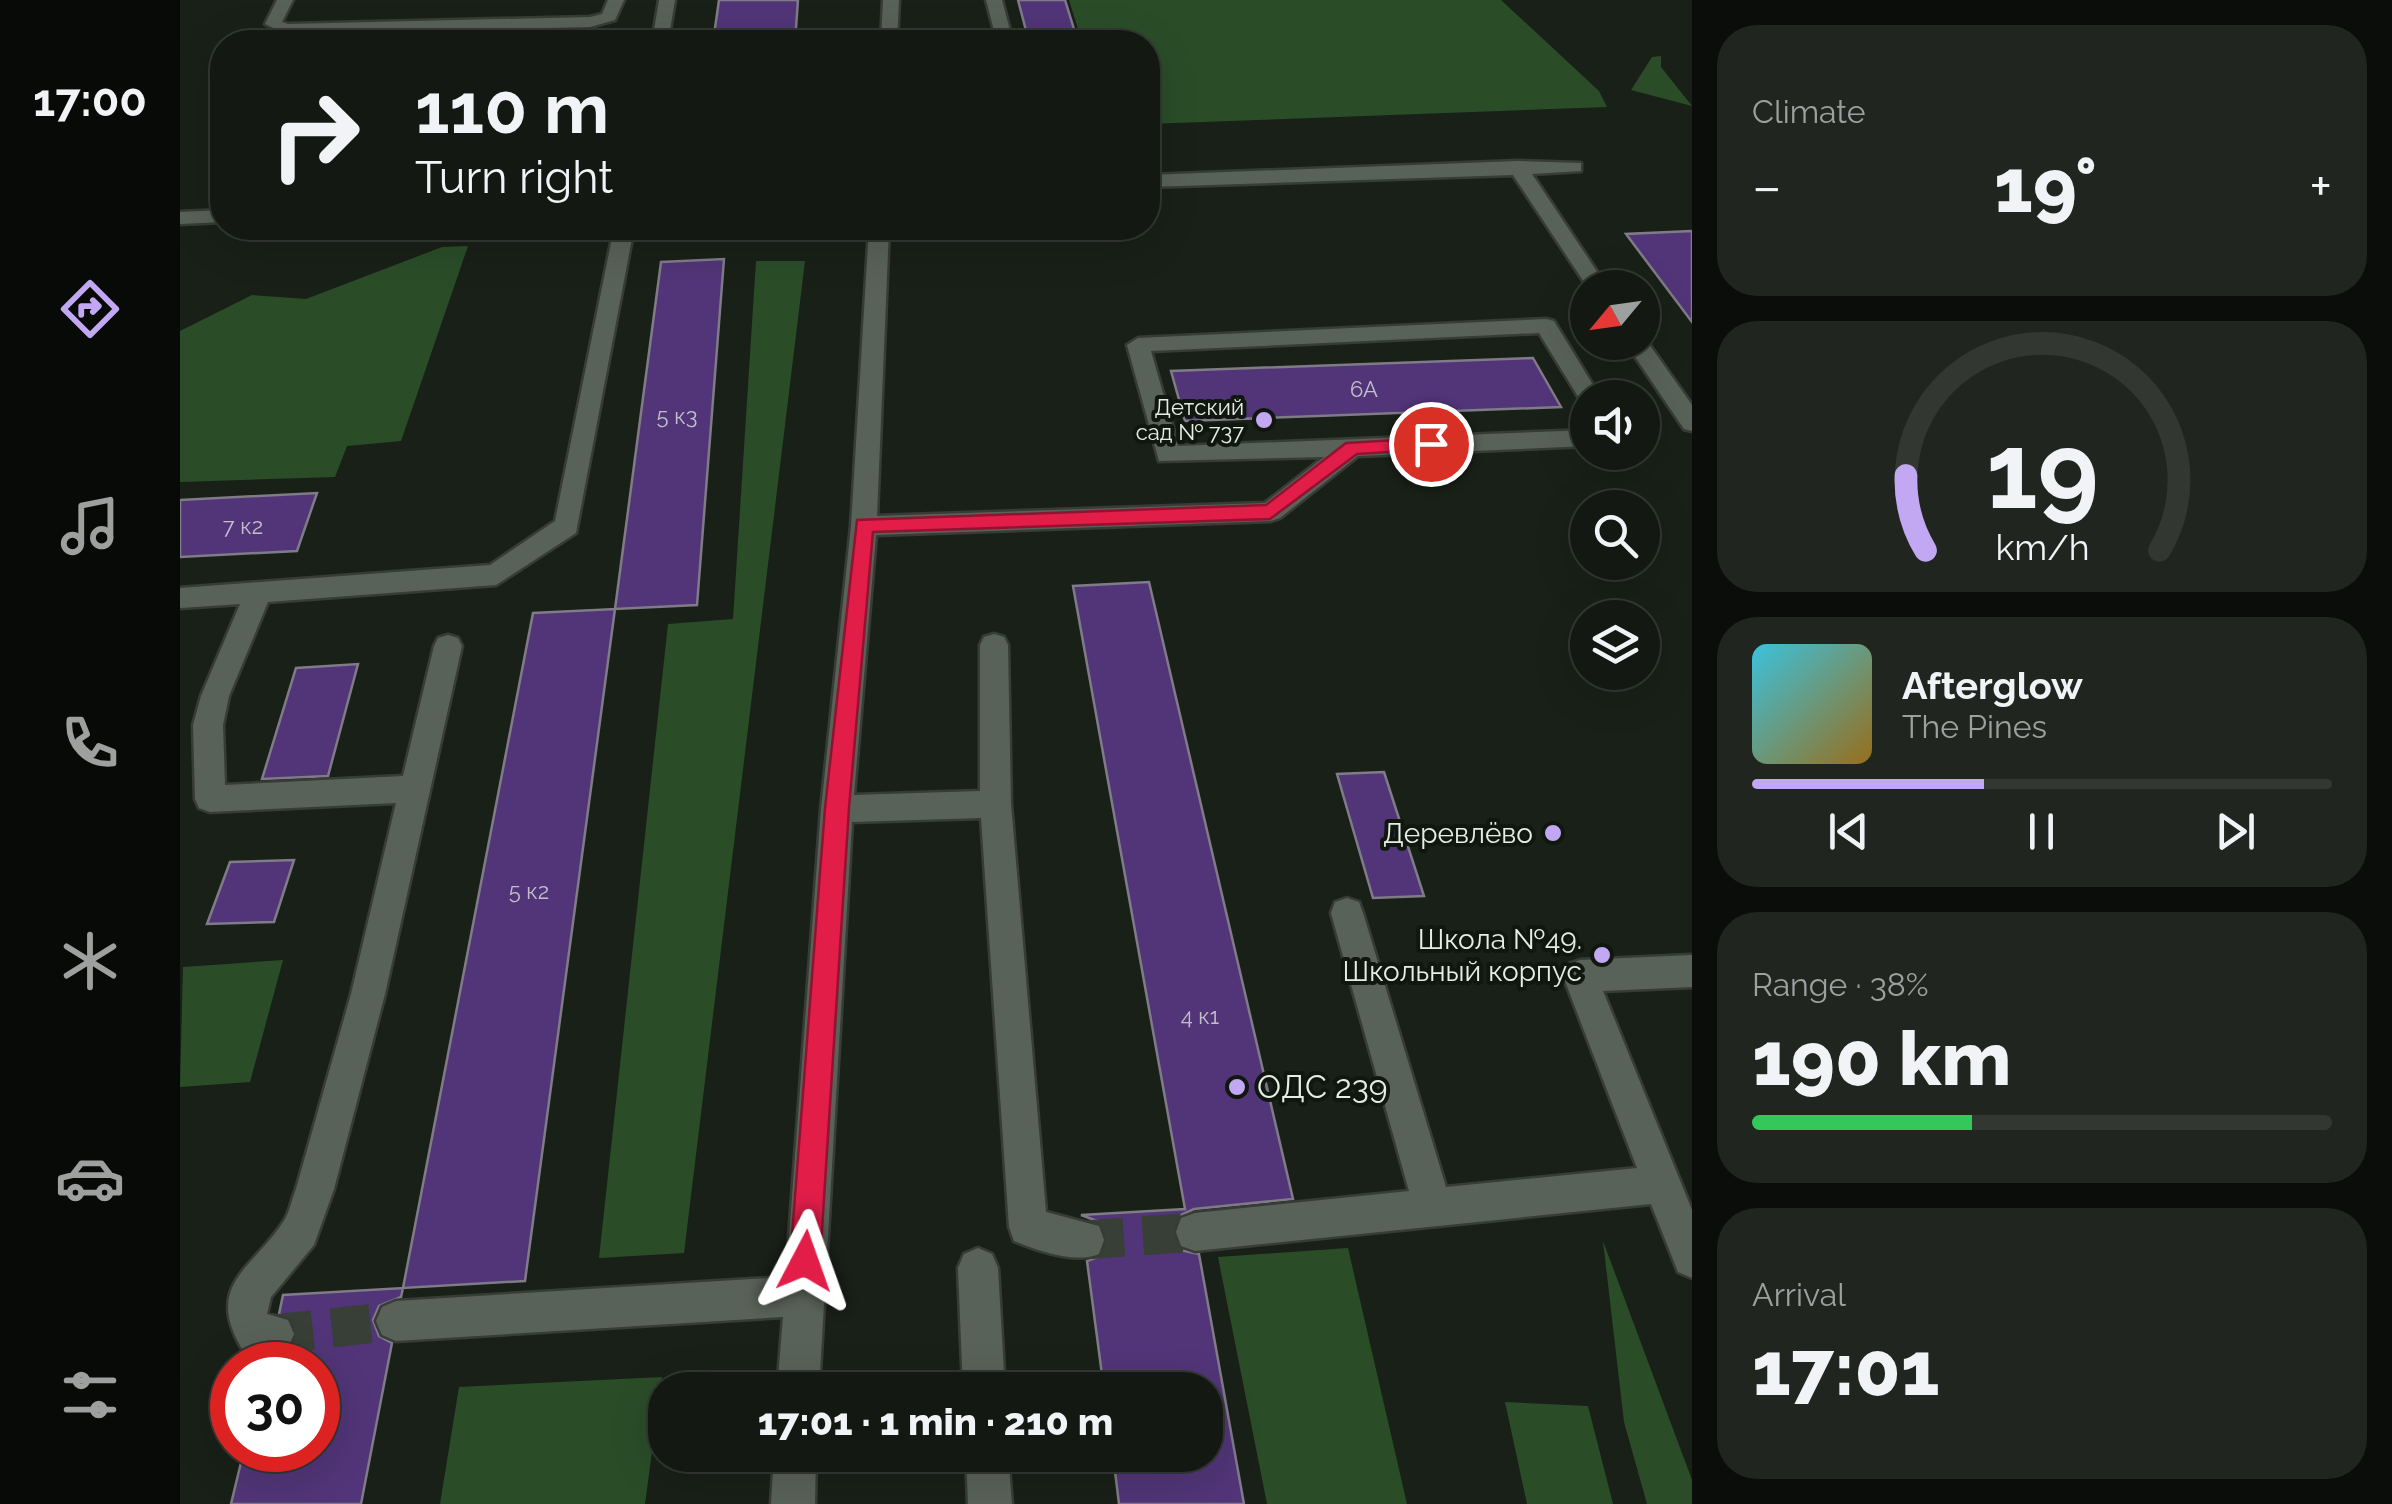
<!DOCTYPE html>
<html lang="en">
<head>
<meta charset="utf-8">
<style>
	body { margin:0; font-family:Raleway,sans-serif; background:#202520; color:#f1f3f6; height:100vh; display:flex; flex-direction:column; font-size:38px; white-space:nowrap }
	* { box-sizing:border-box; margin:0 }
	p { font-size:32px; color:#9da09f }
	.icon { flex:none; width:55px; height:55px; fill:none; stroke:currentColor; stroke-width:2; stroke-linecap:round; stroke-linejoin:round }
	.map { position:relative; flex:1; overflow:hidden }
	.panel { display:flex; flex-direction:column; gap:25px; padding:25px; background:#0a0d0a; width:700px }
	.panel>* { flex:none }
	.top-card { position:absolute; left:30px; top:30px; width:950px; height:210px; border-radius:40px; box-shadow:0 10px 40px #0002,0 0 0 2px #323732; background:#131812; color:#f1f3f6; overflow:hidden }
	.needle { width:65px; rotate:241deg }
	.buttons { position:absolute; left:1390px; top:270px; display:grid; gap:20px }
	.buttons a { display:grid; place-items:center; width:90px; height:90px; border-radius:50%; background:#131812; box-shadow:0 10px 40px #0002,0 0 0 2px #323732; font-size:50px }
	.speed { position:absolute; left:30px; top:1342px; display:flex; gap:20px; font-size:50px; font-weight:700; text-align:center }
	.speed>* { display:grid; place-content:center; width:130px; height:130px; border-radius:50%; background:#131812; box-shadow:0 10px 40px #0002,0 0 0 2px #323732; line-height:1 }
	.speed .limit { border:15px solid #d22; background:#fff; color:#111 }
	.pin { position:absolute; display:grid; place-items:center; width:85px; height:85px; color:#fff; margin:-42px; border:5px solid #fff; border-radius:50%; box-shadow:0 2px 10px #0007 }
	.me { position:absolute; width:110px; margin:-55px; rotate:4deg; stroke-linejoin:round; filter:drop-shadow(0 0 8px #0008) }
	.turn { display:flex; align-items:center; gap:35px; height:210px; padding:0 40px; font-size:45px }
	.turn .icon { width:130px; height:130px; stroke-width:2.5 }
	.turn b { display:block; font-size:70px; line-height:85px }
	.big { font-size:75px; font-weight:800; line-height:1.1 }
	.panel .widget { flex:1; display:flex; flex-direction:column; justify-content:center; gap:15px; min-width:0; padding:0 35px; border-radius:40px; background:#202520 }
	.panel .dial { align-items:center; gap:0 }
	.dial svg { height:260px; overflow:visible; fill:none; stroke:#323732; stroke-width:7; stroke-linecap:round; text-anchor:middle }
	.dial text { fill:#f1f3f6; stroke:none }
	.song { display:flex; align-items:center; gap:30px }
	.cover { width:120px; height:120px; border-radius:15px; background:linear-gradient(135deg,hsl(190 70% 55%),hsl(40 70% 35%)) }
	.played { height:10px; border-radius:5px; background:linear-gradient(90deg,#c2a7f2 40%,#323732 40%) }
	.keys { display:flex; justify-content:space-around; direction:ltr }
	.heat { display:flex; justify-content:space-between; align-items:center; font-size:55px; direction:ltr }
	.charge { height:15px; border-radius:8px; background:linear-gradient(90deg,#34c759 38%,#323732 0) }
	.trip { position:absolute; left:468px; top:1372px; width:575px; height:100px; border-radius:40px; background:#131812; box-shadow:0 10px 40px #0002,0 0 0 2px #323732; font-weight:800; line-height:100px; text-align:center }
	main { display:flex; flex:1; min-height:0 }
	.tabs { display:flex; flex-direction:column; width:180px; justify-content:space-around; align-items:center; background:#080a07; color:#9da09f }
	.tabs .icon { width:70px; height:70px }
	.tabs .active { color:#c2a7f2 }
	.tabs b { font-size:45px; color:#f1f3f6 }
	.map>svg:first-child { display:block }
	.green { fill:#2a4d28 }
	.building { fill:#513578; stroke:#7f7b87; stroke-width:2.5 }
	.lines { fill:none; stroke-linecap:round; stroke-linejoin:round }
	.minor-tunnel { stroke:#383f37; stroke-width:39; stroke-dasharray:39 19; stroke-linecap:butt }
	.minor-casing { stroke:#373c36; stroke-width:5 }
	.minor { fill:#596258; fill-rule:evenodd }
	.route { fill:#e11d48; stroke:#92132f; stroke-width:2.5 }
	.poi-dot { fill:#c2a7f2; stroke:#10170f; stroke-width:4 }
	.labels { text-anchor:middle; stroke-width:8; stroke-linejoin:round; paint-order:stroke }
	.number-label { font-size:22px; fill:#c2beca }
	.far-poi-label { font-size:22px; fill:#e7ece6; stroke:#10170f; text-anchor:end }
	.poi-label { font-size:28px; fill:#e7ece6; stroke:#10170f; text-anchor:end }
	.near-poi-label { font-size:32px; fill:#e7ece6; stroke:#10170f; text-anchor:start }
</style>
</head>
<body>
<main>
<nav class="tabs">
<b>17:00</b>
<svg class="icon active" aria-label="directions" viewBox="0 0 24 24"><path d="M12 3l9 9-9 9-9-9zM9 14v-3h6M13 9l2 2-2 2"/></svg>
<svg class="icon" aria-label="music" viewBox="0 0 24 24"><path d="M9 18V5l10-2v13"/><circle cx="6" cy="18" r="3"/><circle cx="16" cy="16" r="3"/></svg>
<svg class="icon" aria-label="phone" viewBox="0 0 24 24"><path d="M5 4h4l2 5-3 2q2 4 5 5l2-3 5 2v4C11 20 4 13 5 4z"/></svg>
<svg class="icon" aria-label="climate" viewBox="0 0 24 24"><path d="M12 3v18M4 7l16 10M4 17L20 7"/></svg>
<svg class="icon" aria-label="car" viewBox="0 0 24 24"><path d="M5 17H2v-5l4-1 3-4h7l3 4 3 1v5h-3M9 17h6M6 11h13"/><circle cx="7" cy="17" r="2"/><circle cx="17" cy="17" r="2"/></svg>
<svg class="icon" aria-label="filters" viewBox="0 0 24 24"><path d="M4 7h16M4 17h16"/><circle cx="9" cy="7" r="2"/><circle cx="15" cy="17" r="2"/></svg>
</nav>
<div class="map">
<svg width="1512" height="1504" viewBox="0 0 1512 1504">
	<rect width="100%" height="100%" fill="#192018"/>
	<path class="green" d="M889 0H1321L1419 91 1427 107 968 124V42H902Z
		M1481 56V67L1512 106 1451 90 1472 57Z
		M288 246 221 441 167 446 155 477 0 482V331L72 295 126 299 262 247Z
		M576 261H625L504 1253 419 1258 488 624 553 619Z
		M103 960 70 1082 0 1087 3 967Z
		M1423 1241 1512 1480V1504H1467L1444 1422Z
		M1168 1248 1227 1504H1087L1038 1257Z
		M482 1377 465 1504H260L279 1387Z
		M1325 1402 1408 1406 1433 1504H1347Z"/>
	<path class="building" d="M539 0H618L615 42H533Z
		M838 0H885L898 42H849Z
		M1512 231V322L1446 234Z
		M544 259 517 605 435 609 481 262Z
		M1353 358 1381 407 1005 421 991 371Z
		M137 493 117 551 0 557V500Z
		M969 582 1113 1199 1014 1209 997 1217 992 1231 1000 1250 1019 1254 1064 1504H939L933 1455H1025V1390H924L907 1261 923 1255 928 1239 920 1222 901 1215 1005 1209 893 586Z
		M435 609 345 1281 223 1288 353 613Z
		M178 664 148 776 82 779 116 668Z
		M1204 772 1244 896 1193 898 1157 774Z
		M114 860 94 922 27 924 50 862Z
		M223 1288 221 1297 199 1306 193 1320 199 1336 212 1343 181 1504H51L64 1450H138V1365H86L89 1356 111 1349 117 1335 111 1319 99 1314 103 1295Z"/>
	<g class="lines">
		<path class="minor-tunnel" d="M905 1240 1015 1232
			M94 1334 216 1321"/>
		<defs>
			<path id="minor" d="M97 0H113L102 22 108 24 410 17 422 14 428 0H444L435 20 410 27 106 34 85 24Z
				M479 0H495L488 42H472Z
				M703 0H719L717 42H701Z
				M806 0H822L833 42H817Z
				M1338 161 1401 163V171L1352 174 1428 288H1408L1333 175 968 187V175Z
				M42 210V222L0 224V212Z
				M434 228H454L396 533 316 585 88 602 49 696 43 725 45 785 223 776 254 646 258 638 268 635 278 638 282 646 205 994 154 1189 134 1245 91 1297 87 1314 108 1320 114 1334 108 1348 76 1355 62 1349C23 1283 75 1268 105 1219 110 1210 112 1199 116 1189L171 994 216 803 30 812 19 808 15 799 13 725 21 696 60 604 0 608V588L310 565 375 521Z
				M689 228H709L697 516 1085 503 1144 457 979 461 947 345 958 338 1366 319 1374 321 1421 398H1408V405L1402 403 1359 333 971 351 998 446 1408 430V446L1178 456 1100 518 1091 521 696 535 674 795 800 791V645L804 637 814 634 824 637 828 645 831 804 866 1212 919 1226 924 1240 919 1254C895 1264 858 1251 834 1241L829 1227 801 818 672 822 639 1390H597L603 1317 216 1341 202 1335 196 1321 202 1307 216 1301 606 1277 641 809 671 526Z
				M1464 337 1512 405V431L1504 429 1445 342H1462Z
				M1167 898 1179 902 1183 913 1266 1187 1457 1168 1383 976 1388 964 1400 960 1512 955V987L1423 991 1512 1210V1278L1498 1272 1471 1204 1015 1251 1001 1246 996 1232 1001 1218 1015 1213 1229 1191 1151 913 1155 902Z
				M798 1248 812 1254 818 1268 825 1390H783L778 1268 784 1254Z
				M594 1455H636L635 1504H591Z
				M786 1455H828L832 1504H788Z"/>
		</defs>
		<use href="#minor" class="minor-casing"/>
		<use href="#minor" class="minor"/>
	</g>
	<path class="route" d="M1251 438 1258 440V449L1177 454 1090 519 693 532 669 808 640 1261 636 1271 625 1276 615 1271 610 1261 645 808 677 520 1086 505 1166 443Z"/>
	<g class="poi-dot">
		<circle cx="1084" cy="420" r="10"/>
		<circle cx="1373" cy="833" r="10"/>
		<circle cx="1422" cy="955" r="10"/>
		<circle cx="1057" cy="1087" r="10"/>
	</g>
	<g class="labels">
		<g class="number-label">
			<text x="1184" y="397">6А</text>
			<text x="497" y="424">5 к3</text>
			<text x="63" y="534">7 к2</text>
			<text x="349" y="899">5 к2</text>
			<text x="1020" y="1024">4 к1</text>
		</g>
		<g class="far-poi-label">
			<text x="1064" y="415">Детский<tspan x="1064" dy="25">сад № 737</tspan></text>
		</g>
		<g class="poi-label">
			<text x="1353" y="843">Деревлёво</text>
			<text x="1402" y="949">Школа №49.<tspan x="1402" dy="32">Школьный корпус</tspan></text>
		</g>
		<g class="near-poi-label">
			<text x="1077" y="1098">ОДС 239</text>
		</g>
	</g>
</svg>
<div class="buttons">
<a><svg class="needle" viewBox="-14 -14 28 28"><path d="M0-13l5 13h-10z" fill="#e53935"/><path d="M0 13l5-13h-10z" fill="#9da09f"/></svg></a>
<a><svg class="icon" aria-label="sound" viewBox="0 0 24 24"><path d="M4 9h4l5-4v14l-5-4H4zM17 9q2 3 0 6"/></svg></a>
<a><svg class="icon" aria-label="search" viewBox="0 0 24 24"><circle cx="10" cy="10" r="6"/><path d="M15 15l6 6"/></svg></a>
<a><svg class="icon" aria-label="layers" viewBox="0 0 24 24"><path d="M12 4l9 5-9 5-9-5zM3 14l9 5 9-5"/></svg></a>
</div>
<div class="speed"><div class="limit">30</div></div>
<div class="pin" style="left:1251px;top:444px;background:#d93025"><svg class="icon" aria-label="arrive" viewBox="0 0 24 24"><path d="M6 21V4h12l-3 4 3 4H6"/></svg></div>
<svg class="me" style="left:625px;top:1261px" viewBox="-20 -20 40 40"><path d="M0-17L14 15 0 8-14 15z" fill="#e11d48" stroke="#fff" stroke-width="4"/></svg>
<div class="trip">17:01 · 1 min · 210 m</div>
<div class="top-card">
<div class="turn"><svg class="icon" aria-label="right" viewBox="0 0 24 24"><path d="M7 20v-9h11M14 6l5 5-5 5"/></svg><div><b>110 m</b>Turn right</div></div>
</div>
</div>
<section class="panel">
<div class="widget"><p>Climate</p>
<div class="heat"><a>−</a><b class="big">19°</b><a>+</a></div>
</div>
<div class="widget dial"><svg viewBox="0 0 100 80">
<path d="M14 69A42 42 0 1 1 86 69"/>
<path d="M14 69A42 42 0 0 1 8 46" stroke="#c2a7f2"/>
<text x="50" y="56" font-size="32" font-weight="700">19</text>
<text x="50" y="72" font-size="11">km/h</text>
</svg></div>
<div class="widget">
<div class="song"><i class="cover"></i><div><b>Afterglow</b><p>The Pines</p></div></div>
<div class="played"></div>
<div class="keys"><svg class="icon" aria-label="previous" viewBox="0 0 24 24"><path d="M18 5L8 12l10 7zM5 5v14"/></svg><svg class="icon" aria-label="pause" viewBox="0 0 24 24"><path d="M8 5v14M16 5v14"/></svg><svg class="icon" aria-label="next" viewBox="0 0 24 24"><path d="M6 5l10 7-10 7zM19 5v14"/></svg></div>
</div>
<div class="widget"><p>Range · 38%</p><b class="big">190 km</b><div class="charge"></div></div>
<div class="widget"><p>Arrival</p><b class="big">17:01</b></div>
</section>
</main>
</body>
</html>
